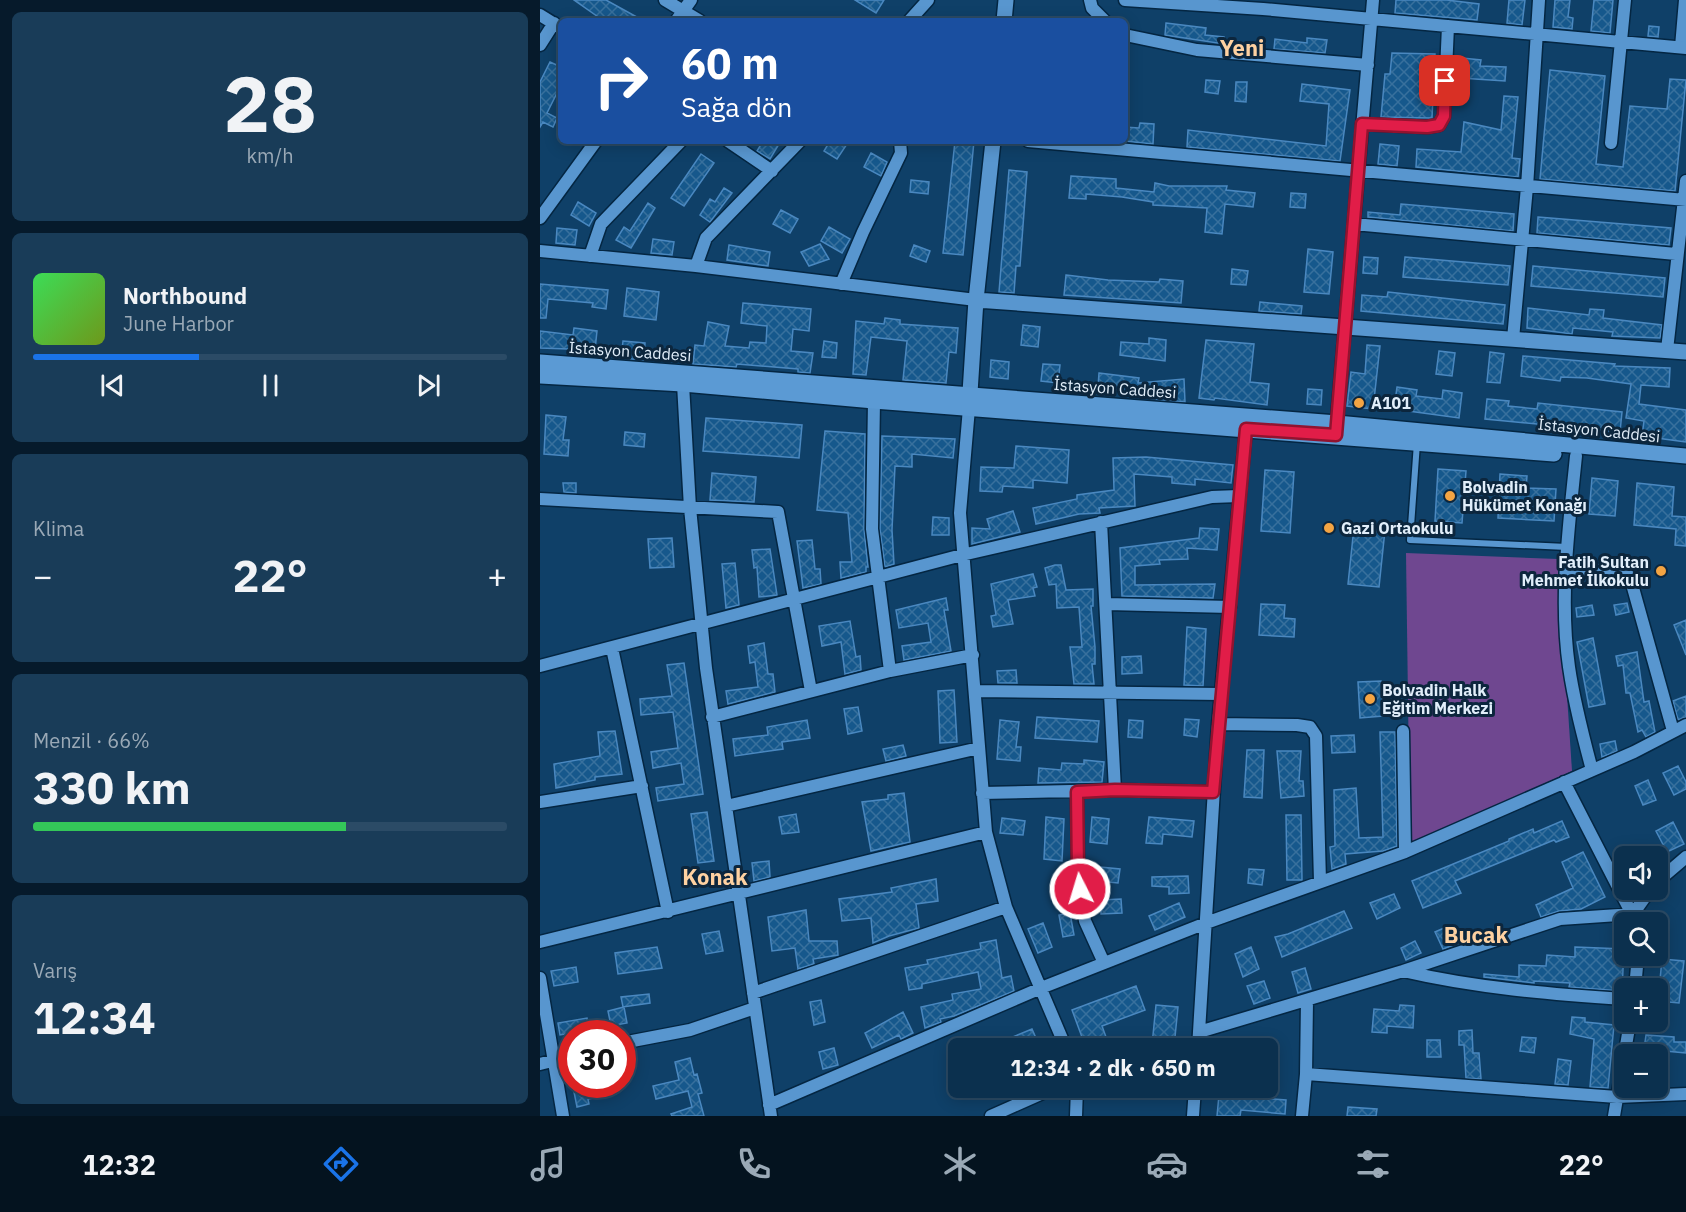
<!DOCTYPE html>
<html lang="tr">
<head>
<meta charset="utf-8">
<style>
	body { margin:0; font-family:"IBM Plex Sans",sans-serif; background:#193c58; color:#f1f3f6; height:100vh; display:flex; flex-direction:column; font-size:22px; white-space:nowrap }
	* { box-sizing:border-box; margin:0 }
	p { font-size:20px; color:#9aa9b6 }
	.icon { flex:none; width:33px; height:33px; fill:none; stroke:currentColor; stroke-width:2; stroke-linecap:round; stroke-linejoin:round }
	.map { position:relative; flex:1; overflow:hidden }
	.panel { display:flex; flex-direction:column; gap:12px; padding:12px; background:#061a2b; width:540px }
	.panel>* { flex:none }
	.hud { position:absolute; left:18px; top:18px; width:570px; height:126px; border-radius:9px; box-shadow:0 3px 15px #0003,0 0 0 2px #2b4b66; background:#1a4fa0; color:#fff; overflow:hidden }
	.tools { position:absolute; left:1074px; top:846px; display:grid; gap:12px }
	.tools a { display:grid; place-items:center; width:54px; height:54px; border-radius:9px; background:#0b304e; box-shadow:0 3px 15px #0003,0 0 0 2px #2b4b66; font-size:30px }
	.speed { position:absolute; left:18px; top:1020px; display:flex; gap:12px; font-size:30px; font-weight:700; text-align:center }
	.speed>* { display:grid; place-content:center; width:78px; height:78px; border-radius:50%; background:#0b304e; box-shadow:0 3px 15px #0003,0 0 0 2px #2b4b66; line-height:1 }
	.speed .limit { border:9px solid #d22; background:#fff; color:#111 }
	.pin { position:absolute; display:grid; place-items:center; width:51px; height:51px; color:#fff; margin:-26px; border-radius:12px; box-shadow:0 3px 9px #0006 }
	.me { position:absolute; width:66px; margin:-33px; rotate:355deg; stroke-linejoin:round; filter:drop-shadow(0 0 4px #0008) }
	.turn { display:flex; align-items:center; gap:21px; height:126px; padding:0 24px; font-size:27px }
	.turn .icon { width:78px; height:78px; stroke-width:2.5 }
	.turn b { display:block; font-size:42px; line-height:51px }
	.big { font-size:45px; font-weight:800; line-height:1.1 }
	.panel .widget { flex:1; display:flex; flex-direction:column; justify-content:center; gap:9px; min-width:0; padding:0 21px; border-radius:9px; background:#193c58 }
	.panel .dial { align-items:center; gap:0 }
	.dial b { font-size:78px; line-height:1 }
	.song { display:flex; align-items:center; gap:18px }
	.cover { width:72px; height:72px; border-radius:9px; background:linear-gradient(135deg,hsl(130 70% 55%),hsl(80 70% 35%)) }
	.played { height:6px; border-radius:3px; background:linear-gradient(90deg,#1a73e8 35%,#2b4b66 35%) }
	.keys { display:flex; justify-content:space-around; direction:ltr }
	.heat { display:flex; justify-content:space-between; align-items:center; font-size:33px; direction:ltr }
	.charge { height:9px; border-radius:4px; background:linear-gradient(90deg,#34c759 66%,#2b4b66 0) }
	.trip { position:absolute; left:408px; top:1038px; width:330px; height:60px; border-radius:9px; background:#0b304e; box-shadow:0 3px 15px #0003,0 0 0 2px #2b4b66; font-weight:800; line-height:60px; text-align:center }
	.dock { display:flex; height:96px; justify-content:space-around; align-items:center; background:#04131f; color:#9aa9b6 }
	.dock .icon { width:42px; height:42px }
	.dock .on { color:#1a73e8 }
	.dock b { font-size:27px; color:#f1f3f6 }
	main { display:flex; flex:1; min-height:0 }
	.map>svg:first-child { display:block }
	.green { fill:#6f4790 }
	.building { fill:url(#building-cross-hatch); stroke:#4a88c0; stroke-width:1.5 }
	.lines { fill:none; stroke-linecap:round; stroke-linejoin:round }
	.service-casing { stroke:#042642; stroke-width:9 }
	.minor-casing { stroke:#042642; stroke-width:15 }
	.tertiary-casing { stroke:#042642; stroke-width:18 }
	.secondary-casing { stroke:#042642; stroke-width:18 }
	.service { stroke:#5896cf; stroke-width:6 }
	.minor { stroke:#5896cf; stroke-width:12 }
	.tertiary { stroke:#5896cf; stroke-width:15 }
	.secondary { stroke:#5b9ad4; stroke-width:15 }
	.route-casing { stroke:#92132f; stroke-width:15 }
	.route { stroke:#e11d48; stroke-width:10 }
	.poi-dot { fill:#f3a443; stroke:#0c263d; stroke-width:2 }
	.labels { text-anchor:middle; stroke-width:6; stroke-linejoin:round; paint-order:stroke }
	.street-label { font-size:16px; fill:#e1eefa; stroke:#0c263d }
	.poi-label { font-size:16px; font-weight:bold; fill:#e1eefa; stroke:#0c263d; text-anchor:start }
	.district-label { font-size:22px; font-weight:bold; fill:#fed1a1; stroke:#0c263d }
</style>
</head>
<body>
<main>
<section class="panel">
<div class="widget dial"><b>28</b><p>km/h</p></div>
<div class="widget">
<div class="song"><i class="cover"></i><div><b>Northbound</b><p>June Harbor</p></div></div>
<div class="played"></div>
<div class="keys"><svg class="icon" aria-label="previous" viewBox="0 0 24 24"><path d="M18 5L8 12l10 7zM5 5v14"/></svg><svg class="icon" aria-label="pause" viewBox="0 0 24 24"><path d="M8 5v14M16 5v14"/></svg><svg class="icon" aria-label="next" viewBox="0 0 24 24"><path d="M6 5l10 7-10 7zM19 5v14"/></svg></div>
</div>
<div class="widget"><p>Klima</p>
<div class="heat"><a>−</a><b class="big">22°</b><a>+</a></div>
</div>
<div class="widget"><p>Menzil · 66%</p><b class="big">330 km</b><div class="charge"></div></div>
<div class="widget"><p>Varış</p><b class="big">12:34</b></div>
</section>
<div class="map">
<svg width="1146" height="1116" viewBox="0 0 1146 1116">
	<defs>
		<pattern id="building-cross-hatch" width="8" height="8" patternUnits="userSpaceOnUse" patternTransform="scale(1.5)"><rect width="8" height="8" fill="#16588c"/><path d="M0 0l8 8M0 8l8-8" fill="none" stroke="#38709d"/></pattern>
	</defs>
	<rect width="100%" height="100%" fill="#0f4068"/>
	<path class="green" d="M866 553 1018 559 1032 771 870 845Z"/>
	<path class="building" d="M34 0H66L104 21H64Z
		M315 0H344L336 13Z
		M856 0H907L939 4 937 20 855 13Z
		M969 0H985L982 25 967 23Z
		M1015 0H1030L1028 17 1033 18 1032 29 1013 27Z
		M1054 0H1073L1070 33 1051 31Z
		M626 23 666 28 665 35 684 37V44L625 35Z
		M1109 26 1119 27 1118 37 1108 36Z
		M767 38 787 40 785 53 734 49 735 39 767 43Z
		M852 53 895 54 892 118 841 117 845 74H850Z
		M922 58 941 60 940 66 966 67 965 81 920 78Z
		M10 62 21 67V85L7 113 17 118 13 127 3 122 0 127V82Z
		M1010 70 1065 76 1056 164 1083 167 1090 106 1127 109 1130 79 1146 80 1135 191 1000 179Z
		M666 80 680 81 678 94 665 92Z
		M696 82H707L706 102 695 101Z
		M762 84 810 90 800 161 647 147 648 130 786 146 789 104 760 101Z
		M964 96 978 97 972 158 980 159 978 177 876 167 877 149 921 152 924 122 961 130Z
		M600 123 614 124 613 144 585 141V127L599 128Z
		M223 141H234L239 144 230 159 217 151Z
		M290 141H309L297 159 284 151Z
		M415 141H434L423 255 403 253Z
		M840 144 859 146 857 166 838 164Z
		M331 153 347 162 341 176 324 167Z
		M161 154 174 163 144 206 131 198Z
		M469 170 487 172 480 266H476L474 293 459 292Z
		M531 176 576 179V188L614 192 615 183 629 186H687L686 190 715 193 713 207 685 204 682 234 665 232 667 208 613 205V202L582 197 546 194V199L529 198Z
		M371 180 389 182 388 194 370 192Z
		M184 188 192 193 170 222 160 215 170 199 175 202Z
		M751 193 766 194 765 208 750 207Z
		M38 202 56 213 49 226 31 215Z
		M108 203 115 208 91 248 76 240 84 227 90 231Z
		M861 204 974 214 973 231 828 217V212L860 215Z
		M241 210 258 219 250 233 233 224Z
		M998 217 1131 228 1129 245 997 233Z
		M289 227 310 239 302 253 281 241Z
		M17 228 37 230 35 245 16 243Z
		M113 239 134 242 132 255 111 253Z
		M280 244 289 259 269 266 261 252Z
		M189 245 230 252 228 266 187 260Z
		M374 245 390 251 386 262 370 256Z
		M768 249 793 252 789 294 764 292Z
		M824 257 838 258 837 274 823 273Z
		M865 257 970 266 968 285 863 277Z
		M993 266 1125 278 1123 297 991 286Z
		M692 269 708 271 706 285 691 284Z
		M526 275 568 280 619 282 620 279 643 281 641 303 524 295Z
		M0 284 68 290 66 309 52 307 53 303 8 299 6 318H0Z
		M87 288 119 292 116 320 84 316Z
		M848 292 965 305 963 324 821 311 822 295 847 297Z
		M720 302 762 306 761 314 719 311Z
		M203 303 271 309 269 331 253 329 251 351 273 353 270 373 258 372V369L197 364 196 367 153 364 155 345 164 346 168 322 189 326 185 346 209 348 210 342 226 343 227 326 201 323Z
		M988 308 1049 315 1050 309 1064 310 1063 318 1122 325 1120 338 1072 336 1073 332 1033 328 1032 334 987 328Z
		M345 318 360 320V324L418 328 416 353 409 352 406 383 363 380 367 341 331 337 326 375 313 374 316 321 344 324Z
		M483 325 500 327 498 347 481 345Z
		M34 328 57 331 55 350 0 348V331L33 335Z
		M609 338 626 340 625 361 580 355 581 342 609 344Z
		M666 340 714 344 710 382 729 384 727 405 675 398 674 400 659 398Z
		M83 341 105 343 104 360 81 358Z
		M284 341 297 343 296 358 282 357Z
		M827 345 840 346 833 409 807 406 811 372 825 374Z
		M899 351 915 353 912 376 896 374Z
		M950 352 964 354 960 383 947 382Z
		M983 356 1075 364 1074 366 1130 368 1129 387 1101 385 1099 404 1146 410V442L1102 436 1104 421 1086 418 1091 384 1047 378 1021 377 1020 381 981 376Z
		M451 360 469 362 468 379 450 377Z
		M503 364 520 365 518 383 501 381Z
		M559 373 599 378 598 383 644 379 645 402 611 399V394L558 387Z
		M857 387 877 390 876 396 902 399 903 390 922 393 919 418 854 409Z
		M768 389 782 390 781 405 767 404Z
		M947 399 969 401 968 406 997 409 998 403 1082 412 1080 432 945 419Z
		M6 415 26 417 23 440H29L28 456 4 454Z
		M166 418 262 425 259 458 163 451Z
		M285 431 325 434 324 529 328 567H326V572L301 578 300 562H312L308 513 277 510Z
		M85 432 105 434 104 447 84 445Z
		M342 436 415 439 413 458 372 454V467L355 466 352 530 354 564 345 567 340 529Z
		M476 446 529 450 527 483 493 480V488L463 486 462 492 440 491 441 467 474 468Z
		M606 457 693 465 691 483 655 479V485L632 483V477L594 474 595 506 559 508 560 513 539 514 496 524 493 508 537 499V495L574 490 573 458Z
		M898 469 926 471 922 523 895 521Z
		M725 470 754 472 750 533 721 531Z
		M172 473 216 477 214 502 170 500Z
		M960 474 987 476 986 488 1016 489 1014 521 958 518Z
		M1052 478 1078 481 1075 516 1049 514Z
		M23 483H36V493L24 492Z
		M1097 483 1134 487 1132 516 1146 517V546L1135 545 1136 529 1094 525Z
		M473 511 480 532 432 544V528L450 529 447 519Z
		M393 517 409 518V535H392Z
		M814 527 845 530 839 587 808 584Z
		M660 528 679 529 677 550 647 548 648 559 619 560 620 564 595 566V585L675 584 673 598 582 596 580 548 659 538Z
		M132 538 134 567 110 568 108 539Z
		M272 540 275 569H280L281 584 263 588 257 541Z
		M230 549 237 595 219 597 217 567 214 568 212 550Z
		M195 563 199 605 186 608 182 564Z
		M515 565H521L526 590 553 589V606H551L555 647V664H552L554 684H534L530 647H542L539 607 517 608 516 584 509 585 505 568Z
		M493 574 497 587 493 588 495 596 468 600 473 624 453 627 451 616 456 615 451 584Z
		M406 598 408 610H404L411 651 364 660 362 646 391 642 388 623 359 628 356 610Z
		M1087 603 1089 612 1076 615 1074 605Z
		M721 604 745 605 744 618 755 619 754 637 719 635Z
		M1052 605 1054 615 1037 617 1036 608Z
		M1146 620V655L1134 625Z
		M310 621 316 657 320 656 321 670 305 674 301 642 282 646 279 626Z
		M647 627 666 629 663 686 644 685Z
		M1053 638 1065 704 1049 707 1037 642Z
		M224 643 228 674H233L235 692 188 704 186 691 218 687 215 662 210 663 208 646Z
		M1097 652 1104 702 1109 701 1115 732 1106 737 1102 730 1098 732 1090 693H1086L1083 665 1078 666 1076 656Z
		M601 656 602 673 582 674V657Z
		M144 663 163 794 118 801 116 788 144 784 141 763 113 768 111 752 138 748 133 712 101 715 100 699 132 696 127 665Z
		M476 670 477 683H458L457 671Z
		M841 681 843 716 820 718 818 682Z
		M414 690 417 742 400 743 398 691Z
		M1146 696V717L1138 720 1133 701Z
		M318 707 322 731 308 734 304 709Z
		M497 717 559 721 557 742 495 738Z
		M645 719 659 720 657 737 644 735Z
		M267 720 270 738 242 742 243 749 195 756 193 739 228 735 227 727Z
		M460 720 479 722 476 747H481L480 761 457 759Z
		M589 720 603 721 602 738 588 737Z
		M75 731 82 774 55 777V780L16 788 14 764 60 756 58 732Z
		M840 732H855L857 846 843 851 805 854 806 864 792 869 790 847 795 846 794 790 816 788 819 838 843 837Z
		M814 735 815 752 792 753 791 736Z
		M1075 741 1077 751 1062 757 1060 744Z
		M363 745 366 756 346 761 343 749Z
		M707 750H724L722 798 704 797Z
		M737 751H761L759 781H763L764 796 741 798Z
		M544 760 564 762 562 782 498 783 499 768 521 770 522 763 544 764Z
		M1138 766 1146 782V789L1134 795 1123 773Z
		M1108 780 1116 800 1103 805 1095 786Z
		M364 793 370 842 331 851 322 802 348 799V795Z
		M167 812 174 861 158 863 151 814Z
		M256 814 259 832 242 834 239 817Z
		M746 815H761L762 880H747Z
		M506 817 524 819 522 861 504 859Z
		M552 817 569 819 567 844 550 842Z
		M609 817 654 821 652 837 623 834 622 844 606 843Z
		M462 818 485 821 483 835 460 833Z
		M1022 821 1029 837 1016 842 1014 840 915 881 921 893 883 908 872 881 969 841V839L993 829 994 833Z
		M1133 822 1144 844 1127 852 1116 831Z
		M1043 852 1065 897 1041 909 1019 911 1001 917 996 905 1033 888 1022 862Z
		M229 861 230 877 214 881 212 863Z
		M560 867 580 869 578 883 558 881Z
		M709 869 724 870 722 885 708 883Z
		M648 876 649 893 629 894V887L612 886V877Z
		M396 879 398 901 376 904 379 928 349 936 333 943 331 918 302 921 299 899 352 892 351 888Z
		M854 894 860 908 837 919 830 903Z
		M581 899 582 913 561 914V900Z
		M639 903 645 917 615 930 609 916Z
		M266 910 269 941H297L298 955 273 959 274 964 258 969 255 948 232 951 228 917Z
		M804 911 812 928 742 957 735 937 748 934Z
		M530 913 534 935 523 937 519 915Z
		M503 923 512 947 498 953 488 929Z
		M911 925 919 943 903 949 895 932Z
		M179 931 183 951 166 954 162 934Z
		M456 940 462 978 471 976 474 991 414 1016 400 1019 401 1022 385 1028 381 1007 413 1000 412 994 441 989 438 972 382 984V988L369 990 365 968 388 964 387 960 441 949 440 943Z
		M875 941 881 953 866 960 861 948Z
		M117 947 122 968 78 974 75 953Z
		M711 947 719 969 703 977 695 954Z
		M1035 947 1084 949 1082 991 1029 987 1030 983 994 981V983L944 977V974L979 977V965L1006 966 1007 955 1035 957Z
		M1122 959 1144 961 1139 1003 1118 1001Z
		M36 967 38 982 14 986 11 971Z
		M765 968 771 989 758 993 752 972Z
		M724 981 730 998 714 1004 707 986Z
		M596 986 605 1010 562 1026 570 1048H546L532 1010Z
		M109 994 110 1003 83 1007 81 997Z
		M281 1000 285 1022 274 1025 270 1002Z
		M616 1005 638 1007 634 1047 612 1045Z
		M860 1005 874 1006 873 1028 847 1026V1033L832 1032 834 1009 859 1011Z
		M84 1007 87 1023 71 1026 68 1011Z
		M363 1012 373 1033 361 1039 359 1035 332 1048 325 1033Z
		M1032 1017 1045 1018V1022L1074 1025 1068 1088 1050 1087 1054 1039 1030 1034Z
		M47 1018 49 1030 20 1035 18 1023Z
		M492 1029 496 1038 471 1048H446Z
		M932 1030 933 1053H939L941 1079 926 1078 924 1045H919V1031Z
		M1106 1035 1134 1037V1042H1146V1053L1104 1049Z
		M982 1037 996 1038 994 1053 980 1051Z
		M887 1040H900L901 1057H887Z
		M294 1048 298 1065 283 1069 279 1052Z
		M150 1058 154 1075 157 1074 162 1093 158 1094 164 1116H132L131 1114 152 1107 148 1091 116 1099 113 1086 139 1080 135 1062Z
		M1018 1059 1031 1061 1028 1085 1015 1084Z
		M45 1084H75L76 1094 48 1099 49 1104 37 1107 33 1087Z
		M679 1095 746 1100 745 1114 701 1110 700 1116H677Z
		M808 1107 837 1109 836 1116H807Z"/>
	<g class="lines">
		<defs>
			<path id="service" d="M877 443 870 540 1027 547"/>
			<path id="minor" d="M125 0 160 21
				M550 0 552 8 565 21
				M585 0 723 9 1146 48
				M0 15 21 28
				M136 21 151 0
				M369 21 388 0
				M585 35 657 50 828 65
				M0 45 14 23
				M1141 47 1145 0
				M822 124 887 127 899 125 904 116 908 26
				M188 141 232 171
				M488 141 1146 200
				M1071 143 1085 0
				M0 218 56 141
				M814 224 1136 254
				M0 251 156 266 436 300
				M50 256 61 224 141 141
				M156 266 166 238 260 141
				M301 284 323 232 361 153 360 141
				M973 339 987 187 999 0
				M1127 350 1146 181
				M143 384 150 508 166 668 231 1116
				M334 401 332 529 350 671
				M429 408 420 513 446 832 466 907 526 1048
				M796 431 833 0
				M1036 456C1029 526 1019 597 1029 667 1034 702 1043 736 1052 770
				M0 499 238 512 271 691
				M561 522 575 790
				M1026 573 1079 568 1090 577 1133 731
				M567 604 690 607
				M72 648 128 912
				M0 666 422 555 672 497 699 496
				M435 691 681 694
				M172 717 350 671 433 655
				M678 724 757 725 770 727 776 736 780 881
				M863 731 865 852
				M1024 782 1096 922
				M537 792 538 871 545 921 564 963
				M442 793 575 790 673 792
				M0 802 102 786
				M186 806 439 748
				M1118 881 1146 857
				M0 942 446 832
				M863 971C936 988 1010 994 1084 999
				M0 978 23 1116
				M1095 988 1098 956
				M213 993 466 907
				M659 1032 863 971 1020 919 1093 914 1110 890
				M82 1043 150 1030 215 1008
				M658 1048 678 724 706 429
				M0 1064 32 1056
				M766 1074 1077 1097 1146 1094
				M229 1105 501 988 666 923 865 852 1094 752 1146 725
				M451 1116 514 1088
				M536 1116 537 1088
				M653 1116 655 1088
				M762 1116 766 1074 767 1001
				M1074 1116 1090 1022"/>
			<path id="tertiary" d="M464 21 466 0
				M436 300 1146 352
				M429 408 436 300 453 141"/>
			<path id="secondary" d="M0 362 797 423 1146 456
				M0 376 143 384 334 401 1014 454"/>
		</defs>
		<use href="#service" class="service-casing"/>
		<use href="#minor" class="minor-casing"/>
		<use href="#tertiary" class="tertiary-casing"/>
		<use href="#secondary" class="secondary-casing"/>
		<use href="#service" class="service"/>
		<use href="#minor" class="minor"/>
		<use href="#tertiary" class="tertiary"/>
		<use href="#secondary" class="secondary"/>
	</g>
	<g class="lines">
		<defs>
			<path id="route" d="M540 889 538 871 537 792 575 790 673 792 706 429 796 435 822 124 887 127 899 125 904 116 905 81"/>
		</defs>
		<use href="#route" class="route-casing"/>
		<use href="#route" class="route"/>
	</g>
	<g class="poi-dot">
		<circle cx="819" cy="403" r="6"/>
		<circle cx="910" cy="496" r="6"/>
		<circle cx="789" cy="528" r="6"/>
		<circle cx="1121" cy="571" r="6"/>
		<circle cx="830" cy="699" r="6"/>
	</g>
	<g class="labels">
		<g class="street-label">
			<text transform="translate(90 351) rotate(4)" y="6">İstasyon Caddesi</text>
			<text transform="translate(575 388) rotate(4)" y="6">İstasyon Caddesi</text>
			<text transform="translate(1059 430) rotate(6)" y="6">İstasyon Caddesi</text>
		</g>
		<g class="poi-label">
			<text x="831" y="409">A101</text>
			<text x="922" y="493">Bolvadin<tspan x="922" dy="18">Hükümet Konağı</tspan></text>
			<text x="801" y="534">Gazi Ortaokulu</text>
			<text x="1109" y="568" text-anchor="end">Fatih Sultan<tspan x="1109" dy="18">Mehmet İlkokulu</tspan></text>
			<text x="842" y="696">Bolvadin Halk<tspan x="842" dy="18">Eğitim Merkezi</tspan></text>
		</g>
		<g class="district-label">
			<text x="702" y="56">Yeni</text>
			<text x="175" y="885">Konak</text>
			<text x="936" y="943">Bucak</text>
		</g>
	</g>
</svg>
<div class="tools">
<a><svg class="icon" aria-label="sound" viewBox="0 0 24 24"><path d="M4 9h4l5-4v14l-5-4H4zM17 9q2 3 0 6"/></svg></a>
<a><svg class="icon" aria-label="search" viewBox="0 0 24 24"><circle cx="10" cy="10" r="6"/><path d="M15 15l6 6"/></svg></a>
<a>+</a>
<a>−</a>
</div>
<div class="speed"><div class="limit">30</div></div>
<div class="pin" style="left:905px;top:81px;background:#d93025"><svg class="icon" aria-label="arrive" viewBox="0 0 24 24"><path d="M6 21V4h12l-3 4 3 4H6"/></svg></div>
<svg class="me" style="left:540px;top:889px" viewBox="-20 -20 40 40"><circle r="17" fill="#e11d48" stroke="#fff" stroke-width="3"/><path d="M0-11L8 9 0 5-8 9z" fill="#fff"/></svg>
<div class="trip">12:34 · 2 dk · 650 m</div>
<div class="hud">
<div class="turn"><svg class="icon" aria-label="right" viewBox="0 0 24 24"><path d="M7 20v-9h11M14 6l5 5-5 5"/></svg><div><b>60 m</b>Sağa dön</div></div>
</div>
</div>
</main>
<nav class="dock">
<b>12:32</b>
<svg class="icon on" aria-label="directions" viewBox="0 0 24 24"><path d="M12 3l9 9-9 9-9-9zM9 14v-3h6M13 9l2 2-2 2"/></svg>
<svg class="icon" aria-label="music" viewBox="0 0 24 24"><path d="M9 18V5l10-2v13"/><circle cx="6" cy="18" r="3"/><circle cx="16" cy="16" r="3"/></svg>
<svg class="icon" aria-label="phone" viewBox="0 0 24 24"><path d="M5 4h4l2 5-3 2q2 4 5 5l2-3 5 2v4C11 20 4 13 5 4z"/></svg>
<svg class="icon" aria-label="climate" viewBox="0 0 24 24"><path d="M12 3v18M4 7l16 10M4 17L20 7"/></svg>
<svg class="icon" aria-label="car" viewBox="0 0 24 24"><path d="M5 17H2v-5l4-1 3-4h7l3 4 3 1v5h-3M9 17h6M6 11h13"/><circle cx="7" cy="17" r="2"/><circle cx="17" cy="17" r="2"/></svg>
<svg class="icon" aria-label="filters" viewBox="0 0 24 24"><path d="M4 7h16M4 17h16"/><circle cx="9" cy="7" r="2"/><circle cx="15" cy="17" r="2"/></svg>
<b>22°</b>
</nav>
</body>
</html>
